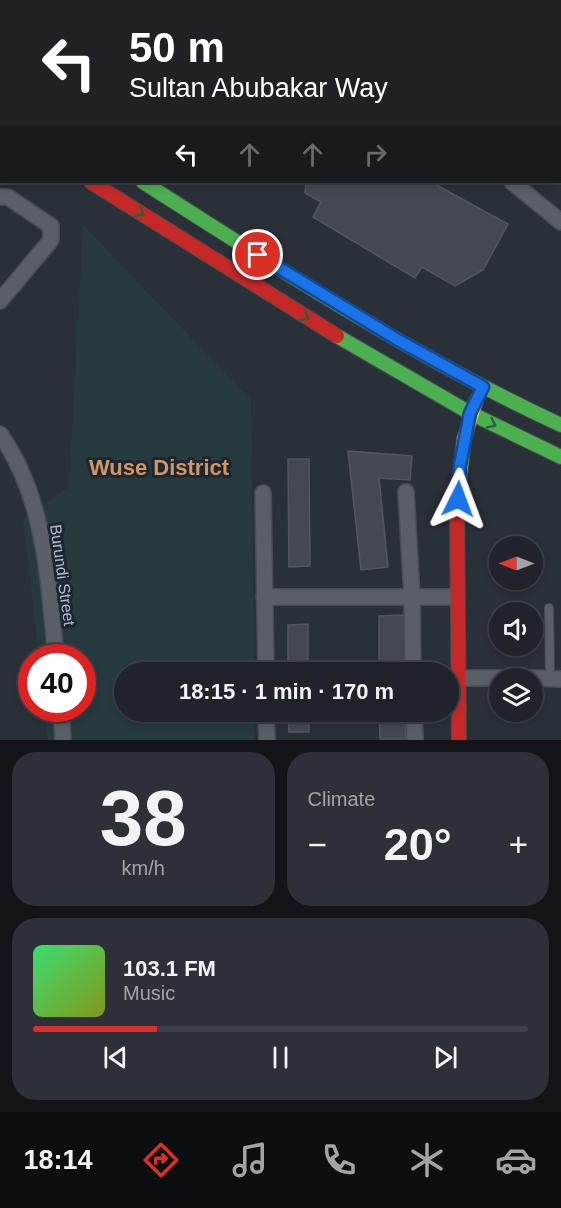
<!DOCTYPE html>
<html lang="en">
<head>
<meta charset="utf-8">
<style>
	body { margin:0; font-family:Arial,sans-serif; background:#2d3036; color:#f1f3f6; height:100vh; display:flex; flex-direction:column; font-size:22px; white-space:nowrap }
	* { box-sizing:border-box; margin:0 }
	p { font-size:20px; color:#a2a4a8 }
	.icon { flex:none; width:33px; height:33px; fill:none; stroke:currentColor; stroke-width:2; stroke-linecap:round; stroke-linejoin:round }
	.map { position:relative; height:740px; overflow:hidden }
	.sheet { display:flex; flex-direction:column; gap:12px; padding:12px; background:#121417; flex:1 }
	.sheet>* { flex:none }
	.banner { position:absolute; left:0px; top:0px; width:561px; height:183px; box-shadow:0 3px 9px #0003,0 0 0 2px #3d4147; background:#202124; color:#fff; overflow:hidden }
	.needle { width:39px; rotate:270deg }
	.fabs { position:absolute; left:489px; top:536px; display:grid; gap:12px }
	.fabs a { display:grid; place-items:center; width:54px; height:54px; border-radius:50%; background:#20242a; box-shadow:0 3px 9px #0003,0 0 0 2px #3d4147; font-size:30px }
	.speed { position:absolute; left:18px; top:644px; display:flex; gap:12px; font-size:30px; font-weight:700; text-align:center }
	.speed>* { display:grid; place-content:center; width:78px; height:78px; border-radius:50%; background:#20242a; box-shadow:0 3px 9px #0003,0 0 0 2px #3d4147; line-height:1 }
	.speed .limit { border:9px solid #d22; background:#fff; color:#111 }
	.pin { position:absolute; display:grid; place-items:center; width:51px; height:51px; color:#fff; margin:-26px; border:3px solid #fff; border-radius:50%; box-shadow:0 2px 6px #0007 }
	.me { position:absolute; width:66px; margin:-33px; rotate:3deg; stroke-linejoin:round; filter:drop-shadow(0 0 4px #0008) }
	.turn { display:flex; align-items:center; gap:21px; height:126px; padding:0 30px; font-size:27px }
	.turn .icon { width:78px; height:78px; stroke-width:2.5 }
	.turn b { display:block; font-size:42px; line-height:51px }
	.lanes { display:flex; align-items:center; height:57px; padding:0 30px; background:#0003; justify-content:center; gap:30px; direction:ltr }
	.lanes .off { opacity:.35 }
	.big { font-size:45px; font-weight:600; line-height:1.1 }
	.sheet .tile { flex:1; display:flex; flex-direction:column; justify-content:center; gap:9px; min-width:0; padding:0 21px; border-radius:24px; background:#2d3036 }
	.sheet .dial { align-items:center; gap:0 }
	.dial b { font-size:78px; line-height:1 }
	.song { display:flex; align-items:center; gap:18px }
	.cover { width:72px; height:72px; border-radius:9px; background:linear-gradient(135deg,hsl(140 70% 55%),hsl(70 70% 35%)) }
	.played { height:6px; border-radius:3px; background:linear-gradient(90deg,#d93025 25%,#3d4147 25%) }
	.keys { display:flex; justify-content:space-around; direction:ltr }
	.heat { display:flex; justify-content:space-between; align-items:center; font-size:33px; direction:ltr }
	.sheet .tiles { flex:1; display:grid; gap:12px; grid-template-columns:1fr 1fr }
	.tile:last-child { grid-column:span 2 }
	.trip { position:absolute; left:114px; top:662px; width:345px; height:60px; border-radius:30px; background:#20242a; box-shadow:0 3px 9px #0003,0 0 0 2px #3d4147; font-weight:600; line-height:60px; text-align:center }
	.tabs { display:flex; height:96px; justify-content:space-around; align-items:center; background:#0d0e11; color:#a2a4a8 }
	.tabs .icon { width:42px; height:42px }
	.tabs .active { color:#d93025 }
	.tabs b { font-size:27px; color:#f1f3f6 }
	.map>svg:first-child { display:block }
	.green { fill:#273a3e }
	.building { fill:#444950; stroke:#52575f; stroke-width:1.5 }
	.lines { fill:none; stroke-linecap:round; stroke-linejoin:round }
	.lane-casing { stroke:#484c53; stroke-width:10 }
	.street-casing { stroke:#484c53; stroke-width:18 }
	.fast-casing { stroke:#484c53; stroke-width:16 }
	.slow-casing { stroke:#484c53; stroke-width:16 }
	.jam-casing { stroke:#484c53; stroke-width:16 }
	.lane { stroke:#5a5e66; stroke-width:8 }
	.street { stroke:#5a5e66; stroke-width:15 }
	.fast { stroke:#4caf50; stroke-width:14 }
	.slow { stroke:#ffc107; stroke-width:14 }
	.jam { stroke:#c62828; stroke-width:14 }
	.oneway { stroke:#305d3f }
	.route-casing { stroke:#114b97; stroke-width:15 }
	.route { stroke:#1a73e8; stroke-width:10 }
	.labels { text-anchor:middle; stroke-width:6; stroke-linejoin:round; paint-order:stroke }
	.street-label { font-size:16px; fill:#b4bcc9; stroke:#1d2633 }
	.district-label { font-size:22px; font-weight:bold; fill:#d59563; stroke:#1d2633 }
</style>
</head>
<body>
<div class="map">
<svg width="561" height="740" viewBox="0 0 561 740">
	<rect width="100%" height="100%" fill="#2a3038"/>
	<path class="green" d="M83 225 251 400 254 672H124V711H254V740H48L45 708H82V657H39L23 519 69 487Z"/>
	<path class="building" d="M500 0H555L557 2H502Z
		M306 182H431L508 224 483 270 455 286 422 267 415 278 313 217 321 202 305 193Z
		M348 451 412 456 410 480 379 478 388 567 361 570Z
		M288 459H309L310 566 289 567Z
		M405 615V672H379V616Z
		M308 624V672H288V625Z
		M288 711H309V732H289Z
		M379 711H405L406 739H380Z"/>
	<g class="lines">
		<defs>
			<path id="lane" d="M150 2 151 0
				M278 2 279 0
				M449 2 450 0
				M549 608 550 679"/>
			<path id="street" d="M291 0 293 2
				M512 182 561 222
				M0 197H8L51 226V240L0 301
				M0 434C46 499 48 581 56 657
				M406 492 412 597 413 672
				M263 493 266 672
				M264 597H457
				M459 678H500
				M532 678 561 679
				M61 708 63 740
				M266 711 267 740
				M414 711 415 740"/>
			<path id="fast" d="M0 90 2 91
				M0 123 2 124
				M143 182C279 269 414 357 561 425
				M337 336 470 413 561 457"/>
			<path id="slow" d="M457 502 464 439 476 401"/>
			<path id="jam" d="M91 182 337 336
				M457 502 459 740"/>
		</defs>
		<use href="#lane" class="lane-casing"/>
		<use href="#street" class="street-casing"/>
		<use href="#fast" class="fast-casing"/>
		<use href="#slow" class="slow-casing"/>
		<use href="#jam" class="jam-casing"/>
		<use href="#lane" class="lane"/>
		<use href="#street" class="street"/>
		<use href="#fast" class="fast"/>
		<use href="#slow" class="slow"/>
		<use href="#jam" class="jam"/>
	</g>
	<defs><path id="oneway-chevron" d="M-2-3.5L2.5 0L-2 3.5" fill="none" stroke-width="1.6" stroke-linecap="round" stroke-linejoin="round" transform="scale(1.5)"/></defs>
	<g class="oneway">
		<use href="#oneway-chevron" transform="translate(140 213) rotate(33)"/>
		<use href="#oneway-chevron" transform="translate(305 317) rotate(31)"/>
		<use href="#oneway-chevron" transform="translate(492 424) rotate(26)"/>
	</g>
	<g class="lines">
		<defs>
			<path id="route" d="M258 255 398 340 483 387 470 413 460 465 458 499"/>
		</defs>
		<use href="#route" class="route-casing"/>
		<use href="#route" class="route"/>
	</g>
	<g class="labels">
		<g class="street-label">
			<text transform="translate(63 575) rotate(82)" y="6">Burundi Street</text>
		</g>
		<g class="district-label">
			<text x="159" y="475">Wuse District</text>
		</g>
	</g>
</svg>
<div class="fabs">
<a><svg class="needle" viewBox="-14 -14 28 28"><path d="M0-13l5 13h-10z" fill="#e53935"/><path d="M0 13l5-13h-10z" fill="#a2a4a8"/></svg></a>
<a><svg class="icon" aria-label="sound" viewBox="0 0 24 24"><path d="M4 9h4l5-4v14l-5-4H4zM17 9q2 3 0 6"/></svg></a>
<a><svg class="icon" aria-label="layers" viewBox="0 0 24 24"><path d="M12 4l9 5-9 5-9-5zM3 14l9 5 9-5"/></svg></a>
</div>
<div class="speed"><div class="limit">40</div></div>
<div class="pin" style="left:258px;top:255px;background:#d93025"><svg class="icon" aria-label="arrive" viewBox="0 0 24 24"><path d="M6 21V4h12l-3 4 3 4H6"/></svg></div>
<svg class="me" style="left:458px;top:499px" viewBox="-20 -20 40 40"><path d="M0-17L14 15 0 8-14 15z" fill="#1a73e8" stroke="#fff" stroke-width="4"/></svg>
<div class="trip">18:15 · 1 min · 170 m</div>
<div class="banner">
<div class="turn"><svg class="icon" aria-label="left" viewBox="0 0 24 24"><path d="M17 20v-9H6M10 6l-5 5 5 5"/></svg><div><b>50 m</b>Sultan Abubakar Way</div></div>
<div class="lanes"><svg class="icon" aria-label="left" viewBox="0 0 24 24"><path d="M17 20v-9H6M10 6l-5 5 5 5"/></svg><svg class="icon off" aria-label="ahead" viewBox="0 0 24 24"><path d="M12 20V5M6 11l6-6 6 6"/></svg><svg class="icon off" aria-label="ahead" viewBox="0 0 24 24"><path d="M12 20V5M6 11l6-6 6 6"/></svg><svg class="icon off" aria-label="right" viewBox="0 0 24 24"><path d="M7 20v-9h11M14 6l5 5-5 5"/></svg></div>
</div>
</div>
<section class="sheet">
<div class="tiles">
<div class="tile dial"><b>38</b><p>km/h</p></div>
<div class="tile"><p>Climate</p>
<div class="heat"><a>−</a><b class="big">20°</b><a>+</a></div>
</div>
<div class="tile">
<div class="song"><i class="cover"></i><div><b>103.1 FM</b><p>Music</p></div></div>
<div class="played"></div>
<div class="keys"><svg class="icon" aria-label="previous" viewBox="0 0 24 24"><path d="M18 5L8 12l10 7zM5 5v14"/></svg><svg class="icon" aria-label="pause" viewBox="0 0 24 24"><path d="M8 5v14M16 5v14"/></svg><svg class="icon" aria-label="next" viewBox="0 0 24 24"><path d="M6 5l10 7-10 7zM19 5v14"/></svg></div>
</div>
</div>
</section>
<nav class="tabs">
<b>18:14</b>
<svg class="icon active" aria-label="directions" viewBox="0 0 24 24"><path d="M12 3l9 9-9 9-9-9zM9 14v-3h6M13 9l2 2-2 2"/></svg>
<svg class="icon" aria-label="music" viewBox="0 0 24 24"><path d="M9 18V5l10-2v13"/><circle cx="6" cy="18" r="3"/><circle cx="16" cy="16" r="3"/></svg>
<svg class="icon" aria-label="phone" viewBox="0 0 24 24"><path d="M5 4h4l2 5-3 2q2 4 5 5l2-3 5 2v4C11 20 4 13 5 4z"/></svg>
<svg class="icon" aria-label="climate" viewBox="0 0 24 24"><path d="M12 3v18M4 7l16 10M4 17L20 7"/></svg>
<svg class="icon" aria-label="car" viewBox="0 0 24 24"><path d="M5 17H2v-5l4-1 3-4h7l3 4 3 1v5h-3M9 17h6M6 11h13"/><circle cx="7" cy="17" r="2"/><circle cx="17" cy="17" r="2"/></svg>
</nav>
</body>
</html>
